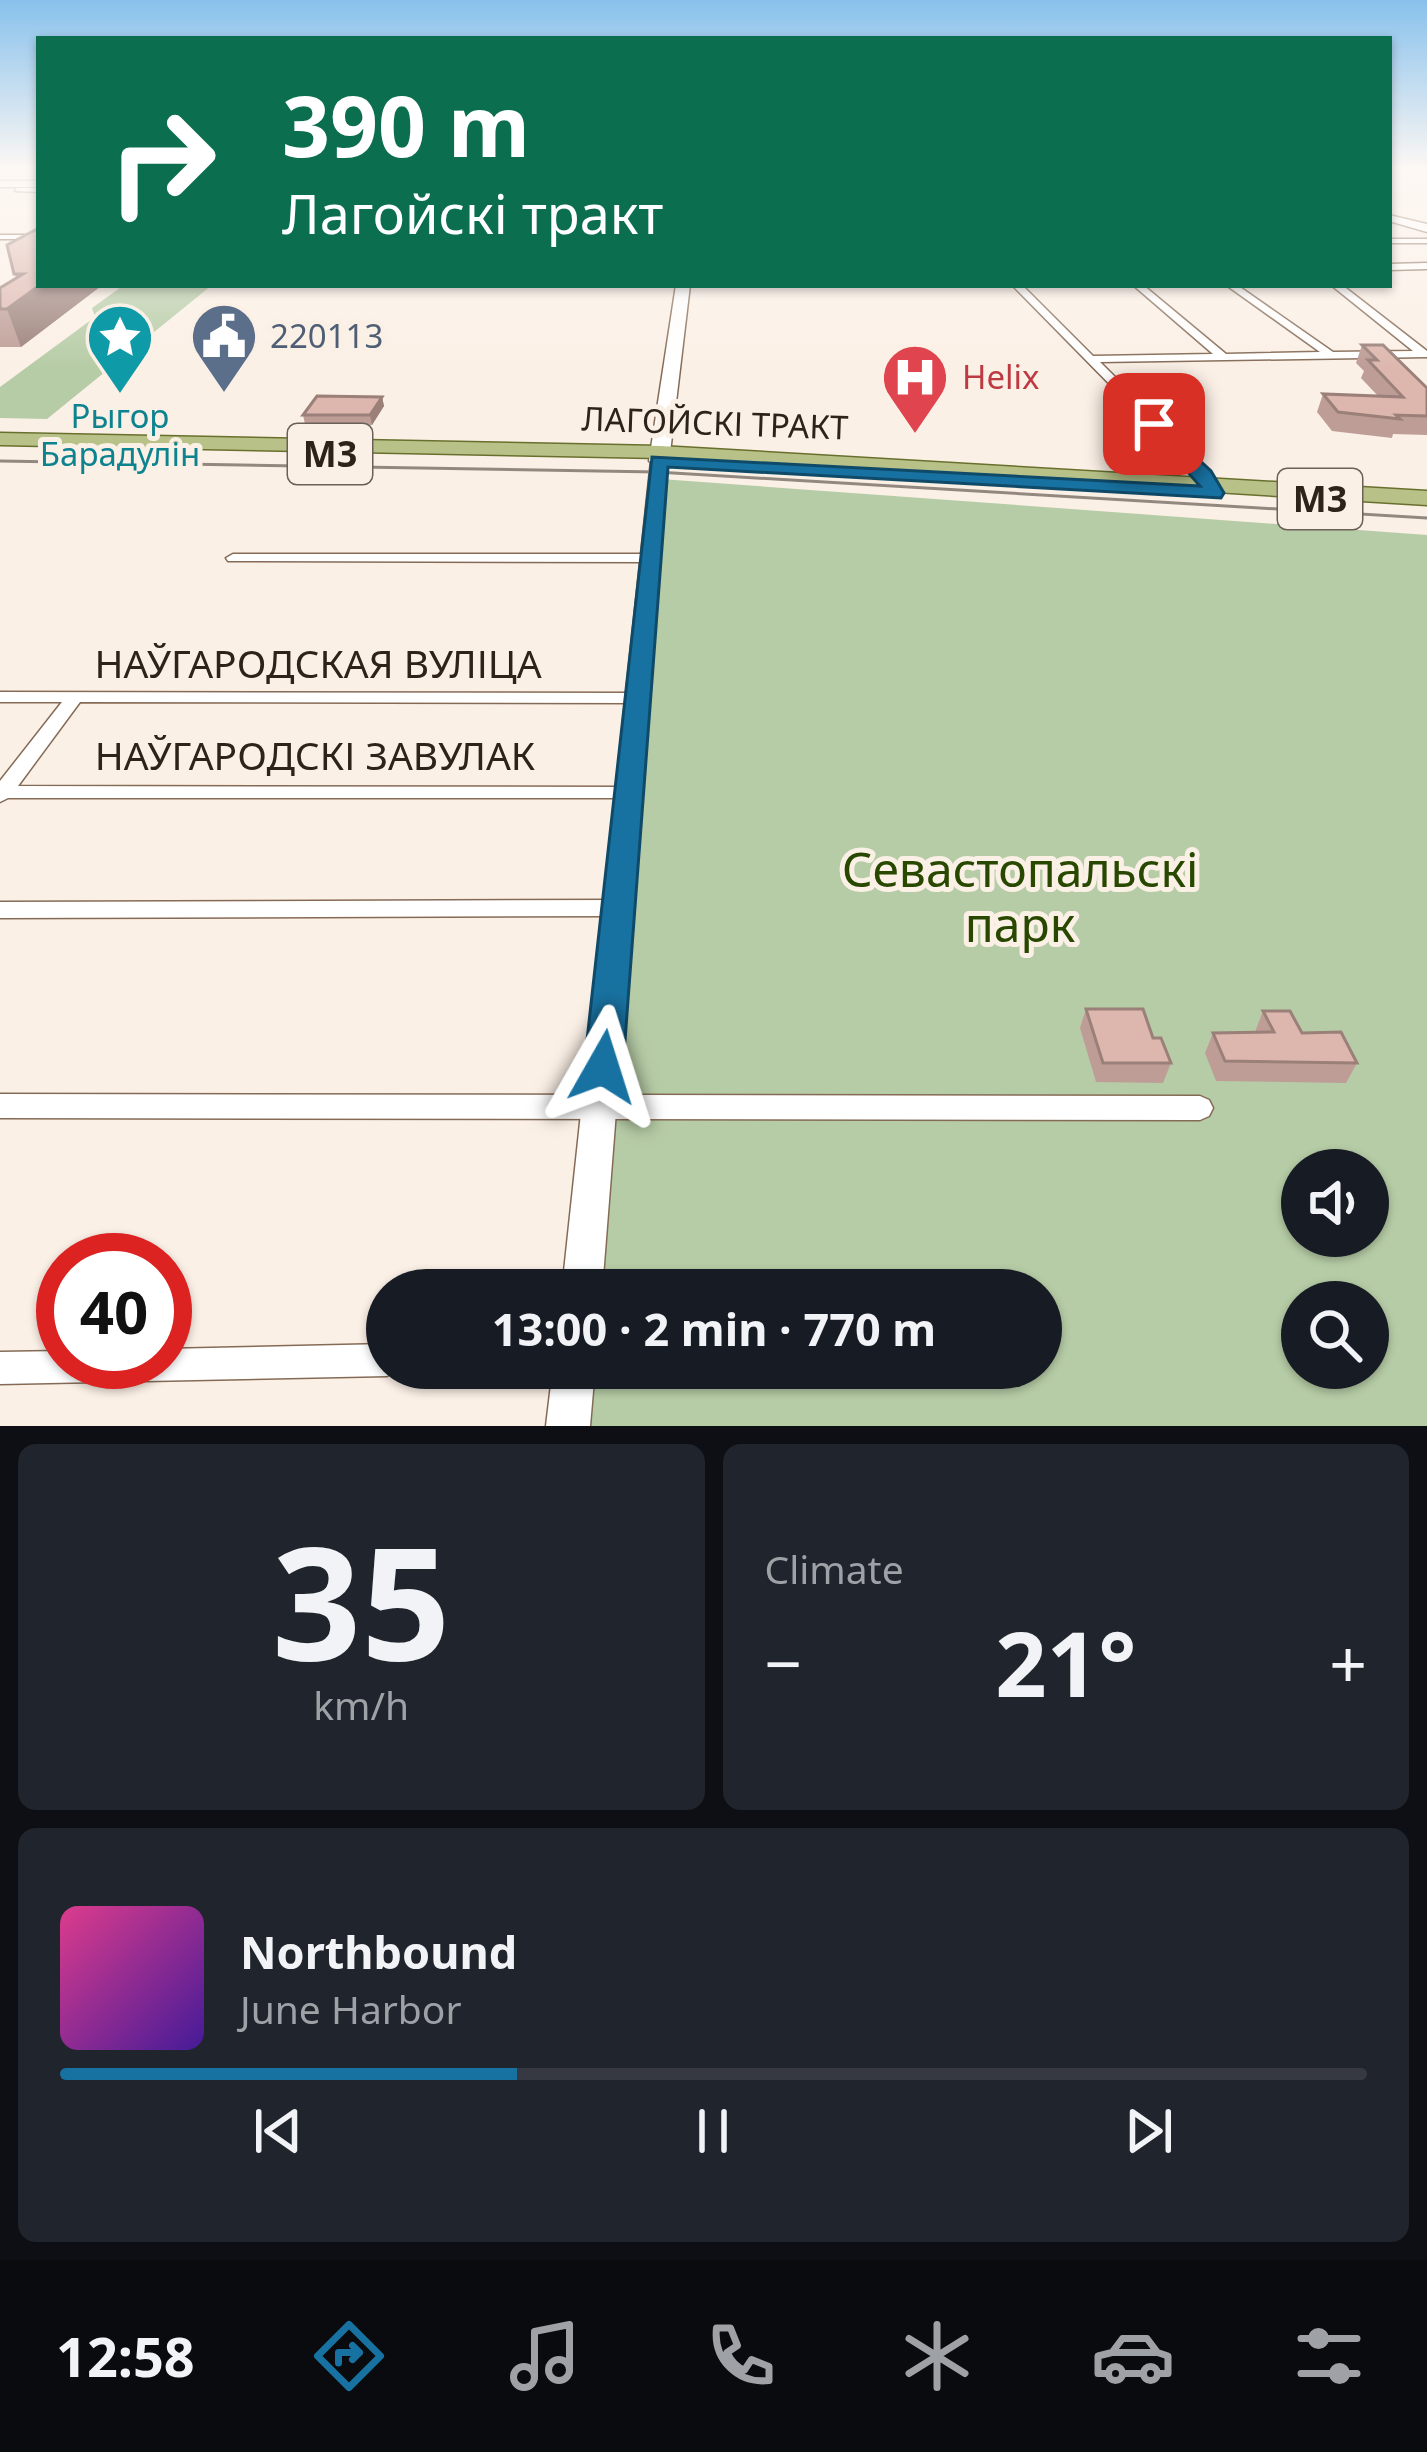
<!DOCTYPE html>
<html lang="en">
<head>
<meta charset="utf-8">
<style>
	body { margin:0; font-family:"Noto Sans",sans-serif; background:#20242c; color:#f1f3f6; height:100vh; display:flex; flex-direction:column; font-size:45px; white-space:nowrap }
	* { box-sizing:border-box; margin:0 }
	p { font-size:39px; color:#9ea1a6 }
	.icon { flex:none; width:66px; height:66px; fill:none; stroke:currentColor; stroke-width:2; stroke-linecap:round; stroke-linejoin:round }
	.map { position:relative; height:1426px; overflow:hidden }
	.drawer { display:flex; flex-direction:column; gap:18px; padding:18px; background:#0d0f14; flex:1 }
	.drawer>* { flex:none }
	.top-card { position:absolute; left:36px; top:36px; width:1356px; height:252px; border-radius:0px; box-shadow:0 3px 9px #0004; background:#0b6e4f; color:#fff; overflow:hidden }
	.buttons { position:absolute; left:1281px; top:1149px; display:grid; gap:24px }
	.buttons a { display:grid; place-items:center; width:108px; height:108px; border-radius:50%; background:#171b24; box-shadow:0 3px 9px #0004; font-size:60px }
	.speed { position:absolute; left:36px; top:1233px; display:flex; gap:24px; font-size:60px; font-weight:700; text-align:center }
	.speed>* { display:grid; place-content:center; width:156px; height:156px; border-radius:50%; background:#171b24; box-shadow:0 3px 9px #0004; line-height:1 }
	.speed .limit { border:18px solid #d22; background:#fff; color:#111 }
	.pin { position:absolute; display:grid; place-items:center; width:102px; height:102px; color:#fff; margin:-51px; border-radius:24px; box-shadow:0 6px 18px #0006 }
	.me { position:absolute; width:132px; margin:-66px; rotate:6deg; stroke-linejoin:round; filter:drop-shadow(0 0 9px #0008) }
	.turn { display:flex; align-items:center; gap:42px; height:252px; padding:0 48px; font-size:54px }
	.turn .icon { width:156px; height:156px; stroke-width:2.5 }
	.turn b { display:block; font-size:84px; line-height:102px }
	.big { font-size:90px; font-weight:700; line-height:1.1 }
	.drawer .tile { flex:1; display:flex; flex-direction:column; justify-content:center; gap:18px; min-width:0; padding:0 42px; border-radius:18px; background:#20242c }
	.drawer .dial { align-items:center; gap:0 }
	.dial b { font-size:156px; line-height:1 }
	.song { display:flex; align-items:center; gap:36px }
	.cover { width:144px; height:144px; border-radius:18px; background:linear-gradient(135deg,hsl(330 70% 55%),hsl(260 70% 35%)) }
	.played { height:12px; border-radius:6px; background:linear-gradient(90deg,#1872a1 35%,#363941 35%) }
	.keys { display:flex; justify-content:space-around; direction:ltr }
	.heat { display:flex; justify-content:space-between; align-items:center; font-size:66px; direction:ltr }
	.drawer .tiles { flex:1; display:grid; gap:18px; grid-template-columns:1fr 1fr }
	.tile:last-child { grid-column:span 2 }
	.trip { position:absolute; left:366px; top:1269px; width:696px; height:120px; border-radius:60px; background:#171b24; box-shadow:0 3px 9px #0004; font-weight:700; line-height:120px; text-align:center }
	.dock { display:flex; height:192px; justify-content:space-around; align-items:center; background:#090b0e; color:#9ea1a6 }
	.dock .icon { width:84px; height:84px }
	.dock .current { color:#1872a1 }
	.dock b { font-size:54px; color:#f1f3f6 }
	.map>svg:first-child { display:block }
	.green { fill:#b6cca6; fill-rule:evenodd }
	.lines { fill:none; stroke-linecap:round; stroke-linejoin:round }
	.minor-casing { stroke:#856b56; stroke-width:3 }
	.tertiary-casing { stroke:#856b56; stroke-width:3 }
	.secondary-casing { stroke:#856b56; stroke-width:3 }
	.primary-casing { stroke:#69702e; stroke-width:3 }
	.minor { fill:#fff; fill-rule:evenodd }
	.tertiary { fill:#fff; fill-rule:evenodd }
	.secondary { fill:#fff; fill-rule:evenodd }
	.primary { fill:#b8c288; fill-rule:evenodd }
	.tram { stroke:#93887f; stroke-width:3 }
	.wall { fill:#be9d96 }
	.shaded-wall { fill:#9b807a }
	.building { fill:#ddb7ae; stroke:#9b807a; stroke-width:3 }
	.route { fill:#1872a1; stroke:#104a69; stroke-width:3 }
	.labels { text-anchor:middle; stroke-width:10; stroke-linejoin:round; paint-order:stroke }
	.far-service-label { font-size:33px; fill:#4e5e75; stroke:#fbf0e6; text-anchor:start }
	.far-health-label { font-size:33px; fill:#be3a42; stroke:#fbf0e6; text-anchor:start }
	.far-culture-label { font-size:33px; fill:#0d838f; stroke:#fbf0e6 }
	.far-street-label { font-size:33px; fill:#2d231a; stroke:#fbf0e6 }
	.shield { fill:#fbf0e6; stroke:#6b6057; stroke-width:3 }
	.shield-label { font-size:36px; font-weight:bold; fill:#2d231a }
	.street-label { font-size:39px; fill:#2d231a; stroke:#fbf0e6 }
	.near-park-label { font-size:48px; fill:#284800; stroke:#fbf0e6 }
</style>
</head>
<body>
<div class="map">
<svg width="1427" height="1426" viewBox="0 0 1427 1426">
	<rect width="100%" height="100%" fill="#fbf0e6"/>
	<path class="green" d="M124 285H212L47 419 0 418V387L95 317 92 308Z
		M661 479 1427 535V1426H575L580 1368H1041V1290H585ZM1302 1170H1368V1236H1302ZM1302 1302H1368V1368H1302Z"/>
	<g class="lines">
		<defs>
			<path id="minor" d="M17 188H39V192L15 191Z
				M0 235H39V239H0Z
				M1389 239H1427V243H1389Z
				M1427 263V269L1389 270V264Z
				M1012 285H1022L1093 356 1213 354 1133 285H1143L1226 354 1320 352 1226 285H1237L1333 352 1413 351 1331 285H1342L1427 351V357L1100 362 1200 461 1221 493 1214 497 1209 496 1190 466Z
				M233 554H650L657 558 650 562 228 561 226 558Z
				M0 692 636 693 645 698 636 703 80 702 18 786 634 787 637 792 627 798H8L0 802V781L62 702H0Z
				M619 900 627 902 630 908 627 914 619 916 0 918V902Z
				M0 1094 1200 1096 1209 1100 1213 1108 1209 1116 1200 1120 0 1118Z
				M387 1344V1368H399L387 1376 0 1384V1352L63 1351V1362H165V1349Z"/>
			<path id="tertiary" d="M659 456 667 461 602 1290H562L651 461Z
				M553 1368H595L590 1426H546Z"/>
			<path id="secondary" d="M0 181H39V187H0Z
				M1389 215 1427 224V232L1389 221Z
				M676 285H690L669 461 659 467 649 461Z"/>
			<path id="primary" d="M0 433 660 446 1427 491V505L660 458 0 445Z"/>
		</defs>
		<use href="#minor" class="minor-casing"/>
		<use href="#tertiary" class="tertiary-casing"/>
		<use href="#secondary" class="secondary-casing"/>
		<use href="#primary" class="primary-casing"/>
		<use href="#minor" class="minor"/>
		<use href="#tertiary" class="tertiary"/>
		<use href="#secondary" class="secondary"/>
		<use href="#primary" class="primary"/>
		<path class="tram" d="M0 461 657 472 1427 518"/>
	</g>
	<path class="wall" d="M7 245 101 286 21 347H0V288L16 278Z
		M1362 345 1427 388V435L1393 434 1392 438 1332 431 1317 412 1323 394 1378 396 1361 378 1364 371 1356 363Z
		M382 397 384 406 372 425 305 424 303 415Z
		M1086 1009 1153 1038 1171 1063 1163 1083 1096 1082 1080 1028Z
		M1263 1011 1357 1063 1346 1083 1216 1081 1205 1053 1213 1033 1255 1032Z"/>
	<path class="shaded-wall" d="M40 285 101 286 21 347 7 309Z
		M382 397 384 406 372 425 370 415Z"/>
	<path class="building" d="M39 228 40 285 7 309H0V288L23 274H14L7 245Z
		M1362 345H1383L1427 388V416L1396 415 1400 419 1338 412 1323 394 1403 397 1368 360H1377Z
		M317 396 382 397 370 415H303Z
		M1086 1009H1143L1153 1038H1161L1171 1063H1103Z
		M1263 1011H1290L1302 1033 1341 1032 1357 1063 1225 1061 1213 1033 1274 1032Z"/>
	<linearGradient id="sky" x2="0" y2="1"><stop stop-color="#88c1ec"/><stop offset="0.46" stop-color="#fdf8f4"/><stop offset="1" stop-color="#fdf8f4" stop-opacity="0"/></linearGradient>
	<rect width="1427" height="368" fill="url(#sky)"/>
	<path class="route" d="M1154 418 1211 471 1224 493 1221 498 668 467 623 1067 617 1079 603 1084 590 1079 584 1067 652 457 1200 486 1145 424Z"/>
	<defs>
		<symbol id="civic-pin" viewBox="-11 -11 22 30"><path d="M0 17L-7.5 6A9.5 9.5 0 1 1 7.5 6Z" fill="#5c6f8a" stroke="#fbf0e6"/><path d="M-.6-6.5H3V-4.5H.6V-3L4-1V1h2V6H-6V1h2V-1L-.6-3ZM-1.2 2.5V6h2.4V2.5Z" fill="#fff"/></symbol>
		<symbol id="sight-pin" viewBox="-11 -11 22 30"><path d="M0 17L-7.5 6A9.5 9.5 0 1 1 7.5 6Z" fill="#0f9aa8" stroke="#fbf0e6"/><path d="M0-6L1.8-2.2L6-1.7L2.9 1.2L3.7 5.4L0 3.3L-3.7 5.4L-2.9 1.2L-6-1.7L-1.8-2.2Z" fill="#fff"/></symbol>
		<symbol id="hospital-pin" viewBox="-11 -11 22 30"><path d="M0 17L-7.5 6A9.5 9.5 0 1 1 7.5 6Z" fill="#e0444e" stroke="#fbf0e6"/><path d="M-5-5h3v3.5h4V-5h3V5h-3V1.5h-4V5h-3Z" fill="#fff"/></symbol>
	</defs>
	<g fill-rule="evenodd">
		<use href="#civic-pin" x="186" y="298" width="76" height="104"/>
		<use href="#sight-pin" x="82" y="299" width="76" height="104"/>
		<use href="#hospital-pin" x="877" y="339" width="76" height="104"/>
	</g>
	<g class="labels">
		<g class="far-service-label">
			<text x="270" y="348">220113</text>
		</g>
		<g class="far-health-label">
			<text x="962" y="389">Helix</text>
		</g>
		<g class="far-culture-label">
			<text x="120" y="428">Рыгор<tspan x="120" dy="38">Барадулін</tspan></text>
		</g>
		<g class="far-street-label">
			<text transform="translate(715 423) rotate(2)" y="12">ЛАГОЙСКІ ТРАКТ</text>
		</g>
		<g class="shield">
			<rect x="288" y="424" width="84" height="60" rx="9"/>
			<rect x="1278" y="469" width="84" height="60" rx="9"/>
		</g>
		<g class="shield-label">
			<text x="330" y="467">М3</text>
			<text x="1320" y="512">М3</text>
		</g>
		<g class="street-label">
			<text x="318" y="678">НАЎГАРОДСКАЯ ВУЛІЦА</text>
			<text x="315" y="770">НАЎГАРОДСКІ ЗАВУЛАК</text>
		</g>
		<g class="near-park-label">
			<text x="1020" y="887">Севастопальскі<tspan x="1020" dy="55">парк</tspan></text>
		</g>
	</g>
</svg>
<div class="buttons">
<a><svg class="icon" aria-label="sound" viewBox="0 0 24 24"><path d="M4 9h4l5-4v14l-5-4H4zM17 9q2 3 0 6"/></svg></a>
<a><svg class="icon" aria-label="search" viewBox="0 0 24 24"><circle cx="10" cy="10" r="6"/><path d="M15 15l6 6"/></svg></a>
</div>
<div class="speed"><div class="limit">40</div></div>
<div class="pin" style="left:1154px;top:424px;background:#d93025"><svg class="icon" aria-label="arrive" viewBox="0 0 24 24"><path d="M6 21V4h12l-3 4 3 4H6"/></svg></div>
<svg class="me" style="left:603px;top:1067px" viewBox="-20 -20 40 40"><path d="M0-17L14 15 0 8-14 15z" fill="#1872a1" stroke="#fff" stroke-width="4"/></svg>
<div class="trip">13:00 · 2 min · 770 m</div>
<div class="top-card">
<div class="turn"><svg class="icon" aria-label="right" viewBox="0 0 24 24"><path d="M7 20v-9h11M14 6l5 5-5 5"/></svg><div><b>390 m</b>Лагойскі тракт</div></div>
</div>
</div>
<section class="drawer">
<div class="tiles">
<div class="tile dial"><b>35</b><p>km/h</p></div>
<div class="tile"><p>Climate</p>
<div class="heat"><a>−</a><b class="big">21°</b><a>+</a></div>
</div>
<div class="tile">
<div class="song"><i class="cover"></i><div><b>Northbound</b><p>June Harbor</p></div></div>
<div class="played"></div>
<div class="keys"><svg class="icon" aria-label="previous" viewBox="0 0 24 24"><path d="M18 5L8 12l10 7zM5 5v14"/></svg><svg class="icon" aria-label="pause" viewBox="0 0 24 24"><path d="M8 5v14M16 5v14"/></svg><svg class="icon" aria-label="next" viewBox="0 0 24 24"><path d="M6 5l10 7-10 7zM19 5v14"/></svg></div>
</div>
</div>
</section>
<nav class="dock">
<b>12:58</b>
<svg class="icon current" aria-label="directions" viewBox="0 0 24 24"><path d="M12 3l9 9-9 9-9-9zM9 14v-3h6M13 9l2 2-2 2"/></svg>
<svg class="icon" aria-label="music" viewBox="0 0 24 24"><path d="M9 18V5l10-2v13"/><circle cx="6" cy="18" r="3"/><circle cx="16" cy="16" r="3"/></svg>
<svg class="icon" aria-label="phone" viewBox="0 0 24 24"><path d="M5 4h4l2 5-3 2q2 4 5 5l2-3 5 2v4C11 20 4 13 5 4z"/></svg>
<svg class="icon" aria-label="climate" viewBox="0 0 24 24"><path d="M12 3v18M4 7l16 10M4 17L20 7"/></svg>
<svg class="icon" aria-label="car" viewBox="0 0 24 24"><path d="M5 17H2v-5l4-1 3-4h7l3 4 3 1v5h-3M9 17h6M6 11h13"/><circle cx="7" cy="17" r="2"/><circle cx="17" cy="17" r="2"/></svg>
<svg class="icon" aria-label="filters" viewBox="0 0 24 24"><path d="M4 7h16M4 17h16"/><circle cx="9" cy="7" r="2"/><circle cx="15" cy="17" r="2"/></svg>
</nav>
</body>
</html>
